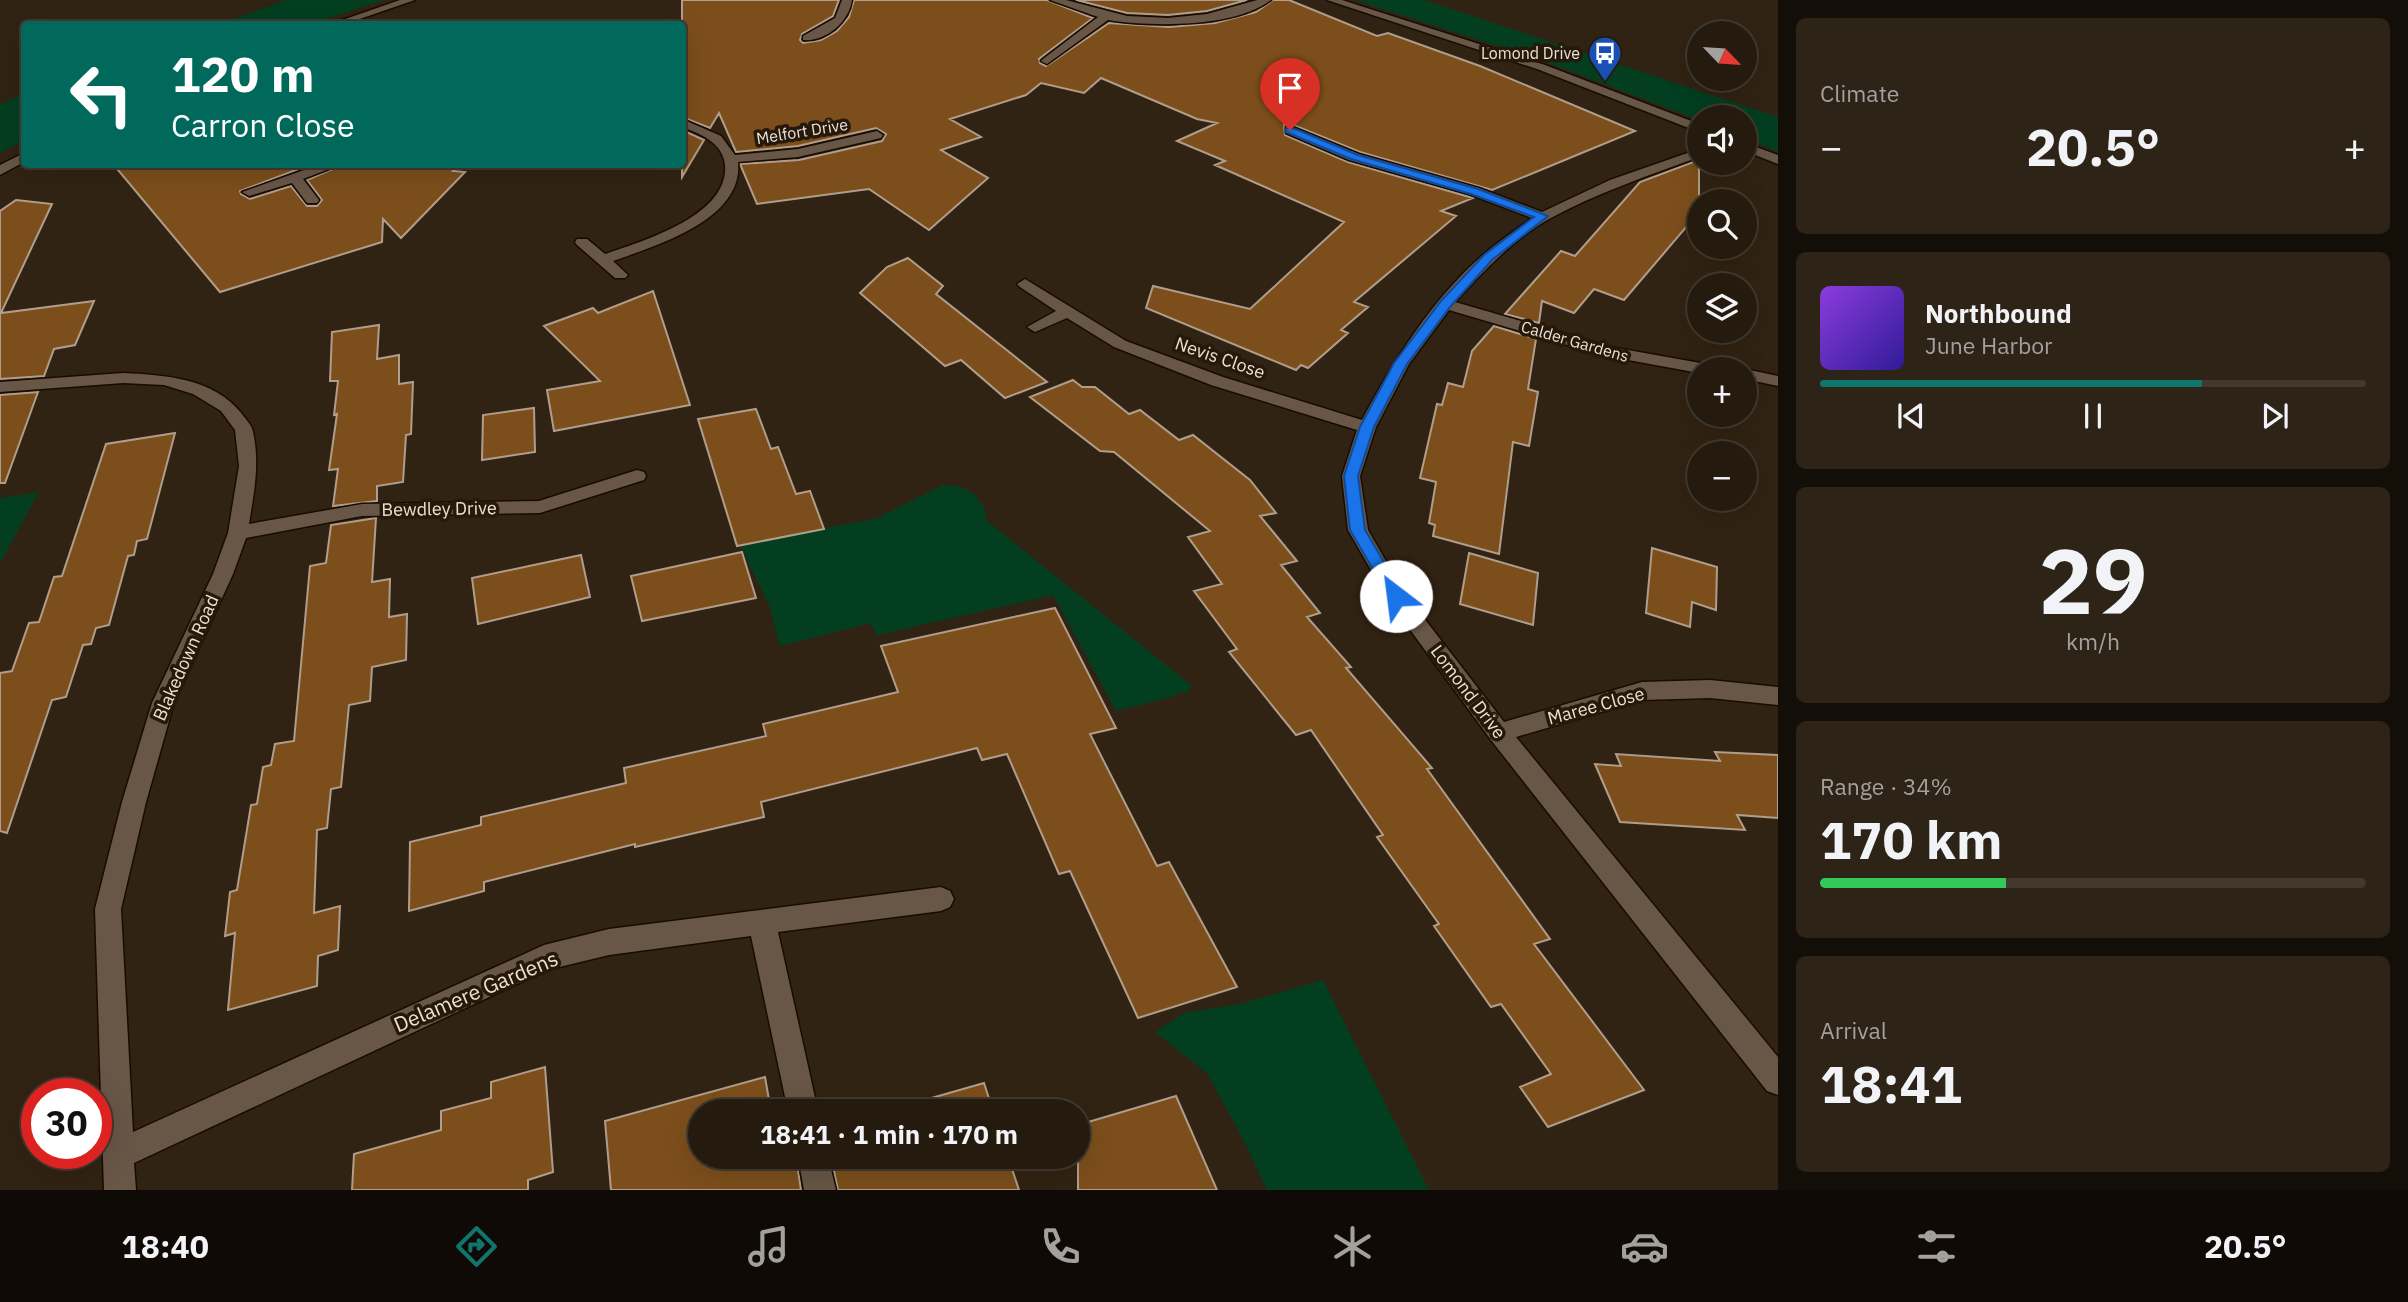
<!DOCTYPE html>
<html lang="en">
<head>
<meta charset="utf-8">
<style>
	body { margin:0; font-family:"IBM Plex Sans",sans-serif; background:#2d2317; color:#f1f3f6; height:100vh; display:flex; flex-direction:column; font-size:26px; white-space:nowrap }
	* { box-sizing:border-box; margin:0 }
	p { font-size:23px; color:#a3a19e }
	.icon { flex:none; width:38px; height:38px; fill:none; stroke:currentColor; stroke-width:2; stroke-linecap:round; stroke-linejoin:round }
	.map { position:relative; flex:1; overflow:hidden }
	.details { display:flex; flex-direction:column; gap:18px; padding:18px; background:#140e08; width:630px }
	.details>* { flex:none }
	.guide { position:absolute; left:21px; top:21px; width:665px; height:147px; border-radius:7px; box-shadow:0 7px 28px #0002,0 0 0 2px #42382e; background:#00695c; color:#fff; overflow:hidden }
	.needle { width:46px; rotate:115deg }
	.buttons { position:absolute; left:1687px; top:21px; display:grid; gap:14px }
	.buttons a { display:grid; place-items:center; width:70px; height:70px; border-radius:50%; background:#251a0e; box-shadow:0 7px 28px #0002,0 0 0 2px #42382e; font-size:35px }
	.speed { position:absolute; left:21px; top:1078px; display:flex; gap:14px; font-size:35px; font-weight:700; text-align:center }
	.speed>* { display:grid; place-content:center; width:91px; height:91px; border-radius:50%; background:#251a0e; box-shadow:0 7px 28px #0002,0 0 0 2px #42382e; line-height:1 }
	.speed .limit { border:10px solid #d22; background:#fff; color:#111 }
	.pin { position:absolute; display:grid; place-items:center; width:60px; height:60px; color:#fff; margin:-72px -30px; border-radius:50% 50% 50% 0; rotate:-45deg; box-shadow:0 0 7px #0007 }
	.pin .icon { rotate:45deg }
	.me { position:absolute; width:77px; margin:-38px; rotate:330deg; stroke-linejoin:round; filter:drop-shadow(0 0 5px #0008) }
	.turn { display:flex; align-items:center; gap:24px; height:147px; padding:0 35px; font-size:32px }
	.turn .icon { width:91px; height:91px; stroke-width:2.5 }
	.turn b { display:block; font-size:49px; line-height:60px }
	.big { font-size:52px; font-weight:700; line-height:1.1 }
	.details .widget { flex:1; display:flex; flex-direction:column; justify-content:center; gap:10px; min-width:0; padding:0 24px; border-radius:10px; background:#2d2317 }
	.details .dial { align-items:center; gap:0 }
	.dial b { font-size:91px; line-height:1 }
	.song { display:flex; align-items:center; gap:21px }
	.cover { width:84px; height:84px; border-radius:10px; background:linear-gradient(135deg,hsl(270 70% 55%),hsl(250 70% 35%)) }
	.played { height:7px; border-radius:4px; background:linear-gradient(90deg,#0f766e 70%,#42382e 70%) }
	.keys { display:flex; justify-content:space-around; direction:ltr }
	.heat { display:flex; justify-content:space-between; align-items:center; font-size:38px; direction:ltr }
	.charge { height:10px; border-radius:5px; background:linear-gradient(90deg,#34c759 34%,#42382e 0) }
	.trip { position:absolute; left:688px; top:1099px; width:402px; height:70px; border-radius:35px; background:#251a0e; box-shadow:0 7px 28px #0002,0 0 0 2px #42382e; font-weight:700; line-height:70px; text-align:center }
	.tab-bar { display:flex; height:112px; justify-content:space-around; align-items:center; background:#0f0a06; color:#a3a19e }
	.tab-bar .icon { width:49px; height:49px }
	.tab-bar .active { color:#0f766e }
	.tab-bar b { font-size:32px; color:#f1f3f6 }
	main { display:flex; flex:1; min-height:0 }
	.map>svg:first-child { display:block }
	.green { fill:#033e21 }
	.building { fill:#7c4e1b; stroke:#b09d8b; stroke-width:2 }
	.lines { fill:none; stroke-linecap:round; stroke-linejoin:round }
	.minor-casing { stroke:#180c01; stroke-width:3 }
	.minor { fill:#685747; fill-rule:evenodd }
	.route { fill:#1a73e8; stroke:#114b97; stroke-width:2 }
	.labels { text-anchor:middle; stroke-width:7; stroke-linejoin:round; paint-order:stroke }
	.far-poi-label { font-size:16px; fill:#ebe1d7; stroke:#27190a; text-anchor:end }
	.far-street-label { font-size:16px; fill:#ebe1d7; stroke:#27190a }
	.street-label { font-size:18px; fill:#ebe1d7; stroke:#27190a }
	.near-street-label { font-size:21px; fill:#ebe1d7; stroke:#27190a }
</style>
</head>
<body>
<main>
<div class="map">
<svg width="1778" height="1190" viewBox="0 0 1778 1190">
	<rect width="100%" height="100%" fill="#312313"/>
	<path class="green" d="M286 0H384L310 24H219Z
		M1355 0H1424L1778 117V152L1745 138V117H1699V120L1549 63Z
		M24 94V140L0 153V104Z
		M943 485C964 484 986 496 986 520L1192 686 1186 694 1180 692 1172 697 1116 711 1053 595 877 635 870 623 780 646 769 605 739 543 875 519Z
		M39 492 0 563V498Z
		M1323 980 1429 1190H1267L1247 1147 1207 1073 1155 1032 1184 1013 1240 1004Z"/>
	<path class="building" d="M682 0H839L833 16 802 34 800 40 803 43 821 40 837 31 849 17 854 0H1047L1093 18 1039 59 1040 63 1046 66 1109 23 1169 27 1215 23 1256 12 1273 0H1289L1377 36 1388 33 1480 66 1635 131 1492 190 1360 152 1291 124 1284 125 1285 135 1348 162 1473 198 1441 211 1456 216 1354 302 1368 307 1341 330 1348 333 1308 368 1301 365 1296 370 1146 308 1153 286 1250 309 1344 222 1215 165 1225 161 1177 141 1217 123 1197 119 1101 78 1084 93 1041 83 1026 95 950 119 981 137 941 150 988 178 929 230 869 189 757 204 740 164 799 160 882 141 886 134 876 128 798 146 736 152 719 113 710 128 682 117Z
		M1076 0H1247L1207 11 1168 15 1127 13Z
		M682 130 704 140 682 177Z
		M1696 161 1699 162V212L1624 300 1594 289 1574 313 1542 301 1539 323 1505 314 1561 251 1575 256 1640 182Z
		M113 164H312L240 191 241 194 250 199 291 186 307 206H317L322 200 307 180 344 164H460L453 171 465 172 401 238 383 219 382 242 220 292Z
		M16 200 52 204 1 313 94 301 75 345 54 349 44 376 0 379V211Z
		M908 258 943 286 936 294 1047 382 1005 398 961 360 945 366 860 293 887 267Z
		M653 291 690 405 554 431 547 390 600 381 544 326 593 308 598 313Z
		M379 325 377 359 399 355V384L413 382 411 434 406 435 403 482 377 486V501L333 506 338 469 329 470 337 414 334 415 338 381H330L332 332Z
		M1494 326 1536 339 1528 389 1538 392 1529 446 1513 442 1499 554 1433 536 1435 525 1429 523 1436 482 1420 478 1437 404 1442 405 1448 383 1463 387 1472 351Z
		M1073 380 1082 387H1095L1129 414 1140 410 1179 440 1193 435 1250 480 1276 513 1260 516 1297 561 1281 565 1320 613 1307 617 1351 667 1346 668 1432 768 1427 769 1550 939 1534 944 1644 1090 1548 1127 1520 1087 1551 1074 1501 1004 1491 1007 1434 926 1439 924 1377 837 1383 835 1311 730 1296 735 1229 652 1237 649 1194 591 1222 584 1188 537 1210 531 1114 452 1100 451 1030 397Z
		M38 392 5 483H0V395Z
		M534 408 535 452 482 460 483 415Z
		M756 409 771 449 778 447 796 494 810 491 824 529 737 546 698 419Z
		M175 433 147 539 137 541 134 555 128 556 109 625 96 628 91 644 83 645 66 697 52 700 7 833 0 831V673L12 671 29 623 39 622 54 577 62 576 106 444Z
		M376 518 372 582 390 579 389 617 407 614 406 660 372 667 370 701 349 705 341 787 331 789 327 828 317 830 314 913 340 906 338 950 318 956 317 986 228 1010 235 933 225 936 230 892 237 890 251 805 257 804 263 767 271 765 275 744 294 741 310 566 326 563 331 525Z
		M1652 548 1717 567 1716 610 1692 602 1690 627 1646 613Z
		M742 552 756 598 642 621 631 576Z
		M1469 553 1538 573 1533 625 1460 604Z
		M581 555 590 597 478 624 472 578Z
		M1055 608 1116 728 1090 734 1157 866 1169 862 1237 987 1138 1018 1070 871 1059 874 1007 754 982 760 977 748 761 802 764 817 635 847V844L484 882V891L409 911 410 842 481 825V817L626 783 624 768 766 736 763 724 898 692 881 646Z
		M1715 752 1778 755V818L1737 815 1745 830 1620 822 1595 764 1621 766 1616 754 1720 761Z
		M545 1067 553 1172 528 1180V1190H352L354 1154 441 1130V1111L491 1098V1082Z
		M765 1077 771 1111H700V1157H796L801 1190H611L605 1121Z
		M984 1083 993 1111H886Z
		M1176 1096 1217 1190H1078V1125Z
		M831 1157H1008L1019 1190H838Z"/>
	<g class="lines">
		<defs>
			<path id="minor" d="M400 0H415L345 24H331Z
				M842 0H852C849 22 826 42 803 40V36L835 18Z
				M1050 0H1066L1127 16 1168 18 1207 14 1257 0H1271C1234 28 1152 27 1108 20L1047 64 1041 61 1043 59 1098 17Z
				M1327 0H1342L1545 65 1699 124V132L1537 69Z
				M682 119 721 136 735 155 798 149 877 131 883 135 881 138 798 157 738 162C744 220 655 246 613 261L628 275 625 278H615L577 245 575 242 577 239H587L605 254C642 241 729 216 725 165 723 143 701 134 682 127Z
				M1290 126 1359 154 1479 188 1542 212 1610 180 1699 149V157C1648 176 1596 193 1549 219 1512 240 1483 272 1455 302L1611 347 1706 364 1714 369H1699V373L1601 355 1449 310 1409 364 1376 427 1360 476 1368 530 1403 591 1504 722 1642 682 1710 680 1778 687V705L1710 698 1642 700 1516 737 1778 1057V1095L1767 1091 1491 740 1389 601 1348 530 1342 476 1357 430 1211 385 1114 347 1067 318 1035 332 1027 327 1056 311 1020 287 1017 284 1025 279 1126 341 1223 377 1362 420C1394 360 1432 299 1484 254 1499 241 1516 230 1532 218L1469 194 1349 160 1286 133V127Z
				M1745 143 1778 155V164L1745 151Z
				M24 153V162L0 175V165Z
				M321 164H342L303 179 319 200 317 203H307L292 183 249 196 242 192Z
				M1744 369H1745L1778 376V386L1745 379Z
				M123 373C165 375 214 378 242 414 246 420 252 425 253 432 260 463 254 493 249 524L362 504 539 501 637 470 644 472 646 476 644 480 540 513 362 516 246 538 233 574 174 703 146 802 121 909 133 1132 544 945 609 929 941 887 950 891 954 899 950 907 941 911 778 932 818 1111H788L751 936 609 955 547 970 134 1163 136 1190H104L95 909 122 802 152 703 213 574 228 533 239 466 235 430 221 411 193 394 164 385 123 383 0 392V382Z
				M798 1157H828L836 1190H804Z"/>
		</defs>
		<use href="#minor" class="minor-casing"/>
		<use href="#minor" class="minor"/>
	</g>
	<path class="route" d="M1286 128H1293L1358 155 1478 189 1548 216 1492 260 1450 307 1407 364 1374 427 1358 476 1365 530 1404 596 1396 602 1391 600 1350 530 1344 476 1360 427 1394 363 1441 301 1484 255 1534 217 1471 194 1351 159 1286 132Z"/>
	<defs>
		<symbol id="bus-pin" viewBox="-11 -11 22 30"><path d="M0 17L-7.5 6A9.5 9.5 0 1 1 7.5 6Z" fill="#1a4fb4" stroke="#27190a"/><path d="M-5-6H5V4H4V6H2V4H-2V6H-4V4H-5ZM-3.5-4V0h7V-4ZM-3.5 1.2v1.5H-2V1.2ZM2 1.2v1.5H3.5V1.2Z" fill="#fff"/></symbol>
	</defs>
	<g fill-rule="evenodd">
		<use href="#bus-pin" x="1586" y="34" width="38" height="52"/>
	</g>
	<g class="labels">
		<g class="far-poi-label">
			<text x="1580" y="59">Lomond Drive</text>
		</g>
		<g class="far-street-label">
			<text transform="translate(802 131) rotate(-9)" y="6">Melfort Drive</text>
			<text transform="translate(1575 341) rotate(16)" y="6">Calder Gardens</text>
		</g>
		<g class="street-label">
			<text transform="translate(1220 358) rotate(19)" y="6">Nevis Close</text>
			<text transform="translate(439 509) rotate(-1)" y="6">Bewdley Drive</text>
			<text transform="translate(186 658) rotate(-66)" y="6">Blakedown Road</text>
			<text transform="translate(1468 692) rotate(53)" y="6">Lomond Drive</text>
			<text transform="translate(1596 706) rotate(-15)" y="6">Maree Close</text>
		</g>
		<g class="near-street-label">
			<text transform="translate(476 992) rotate(-23)" y="7">Delamere Gardens</text>
		</g>
	</g>
</svg>
<div class="buttons">
<a><svg class="needle" viewBox="-14 -14 28 28"><path d="M0-13l5 13h-10z" fill="#e53935"/><path d="M0 13l5-13h-10z" fill="#a3a19e"/></svg></a>
<a><svg class="icon" aria-label="sound" viewBox="0 0 24 24"><path d="M4 9h4l5-4v14l-5-4H4zM17 9q2 3 0 6"/></svg></a>
<a><svg class="icon" aria-label="search" viewBox="0 0 24 24"><circle cx="10" cy="10" r="6"/><path d="M15 15l6 6"/></svg></a>
<a><svg class="icon" aria-label="layers" viewBox="0 0 24 24"><path d="M12 4l9 5-9 5-9-5zM3 14l9 5 9-5"/></svg></a>
<a>+</a>
<a>−</a>
</div>
<div class="speed"><div class="limit">30</div></div>
<div class="pin" style="left:1290px;top:130px;background:#d93025"><svg class="icon" aria-label="arrive" viewBox="0 0 24 24"><path d="M6 21V4h12l-3 4 3 4H6"/></svg></div>
<svg class="me" style="left:1396px;top:596px" viewBox="-20 -20 40 40"><circle r="19" fill="#fff"/><path d="M0-13L10 11 0 6-10 11z" fill="#1a73e8"/></svg>
<div class="trip">18:41 · 1 min · 170 m</div>
<div class="guide">
<div class="turn"><svg class="icon" aria-label="left" viewBox="0 0 24 24"><path d="M17 20v-9H6M10 6l-5 5 5 5"/></svg><div><b>120 m</b>Carron Close</div></div>
</div>
</div>
<section class="details">
<div class="widget"><p>Climate</p>
<div class="heat"><a>−</a><b class="big">20.5°</b><a>+</a></div>
</div>
<div class="widget">
<div class="song"><i class="cover"></i><div><b>Northbound</b><p>June Harbor</p></div></div>
<div class="played"></div>
<div class="keys"><svg class="icon" aria-label="previous" viewBox="0 0 24 24"><path d="M18 5L8 12l10 7zM5 5v14"/></svg><svg class="icon" aria-label="pause" viewBox="0 0 24 24"><path d="M8 5v14M16 5v14"/></svg><svg class="icon" aria-label="next" viewBox="0 0 24 24"><path d="M6 5l10 7-10 7zM19 5v14"/></svg></div>
</div>
<div class="widget dial"><b>29</b><p>km/h</p></div>
<div class="widget"><p>Range · 34%</p><b class="big">170 km</b><div class="charge"></div></div>
<div class="widget"><p>Arrival</p><b class="big">18:41</b></div>
</section>
</main>
<nav class="tab-bar">
<b>18:40</b>
<svg class="icon active" aria-label="directions" viewBox="0 0 24 24"><path d="M12 3l9 9-9 9-9-9zM9 14v-3h6M13 9l2 2-2 2"/></svg>
<svg class="icon" aria-label="music" viewBox="0 0 24 24"><path d="M9 18V5l10-2v13"/><circle cx="6" cy="18" r="3"/><circle cx="16" cy="16" r="3"/></svg>
<svg class="icon" aria-label="phone" viewBox="0 0 24 24"><path d="M5 4h4l2 5-3 2q2 4 5 5l2-3 5 2v4C11 20 4 13 5 4z"/></svg>
<svg class="icon" aria-label="climate" viewBox="0 0 24 24"><path d="M12 3v18M4 7l16 10M4 17L20 7"/></svg>
<svg class="icon" aria-label="car" viewBox="0 0 24 24"><path d="M5 17H2v-5l4-1 3-4h7l3 4 3 1v5h-3M9 17h6M6 11h13"/><circle cx="7" cy="17" r="2"/><circle cx="17" cy="17" r="2"/></svg>
<svg class="icon" aria-label="filters" viewBox="0 0 24 24"><path d="M4 7h16M4 17h16"/><circle cx="9" cy="7" r="2"/><circle cx="15" cy="17" r="2"/></svg>
<b>20.5°</b>
</nav>
</body>
</html>
